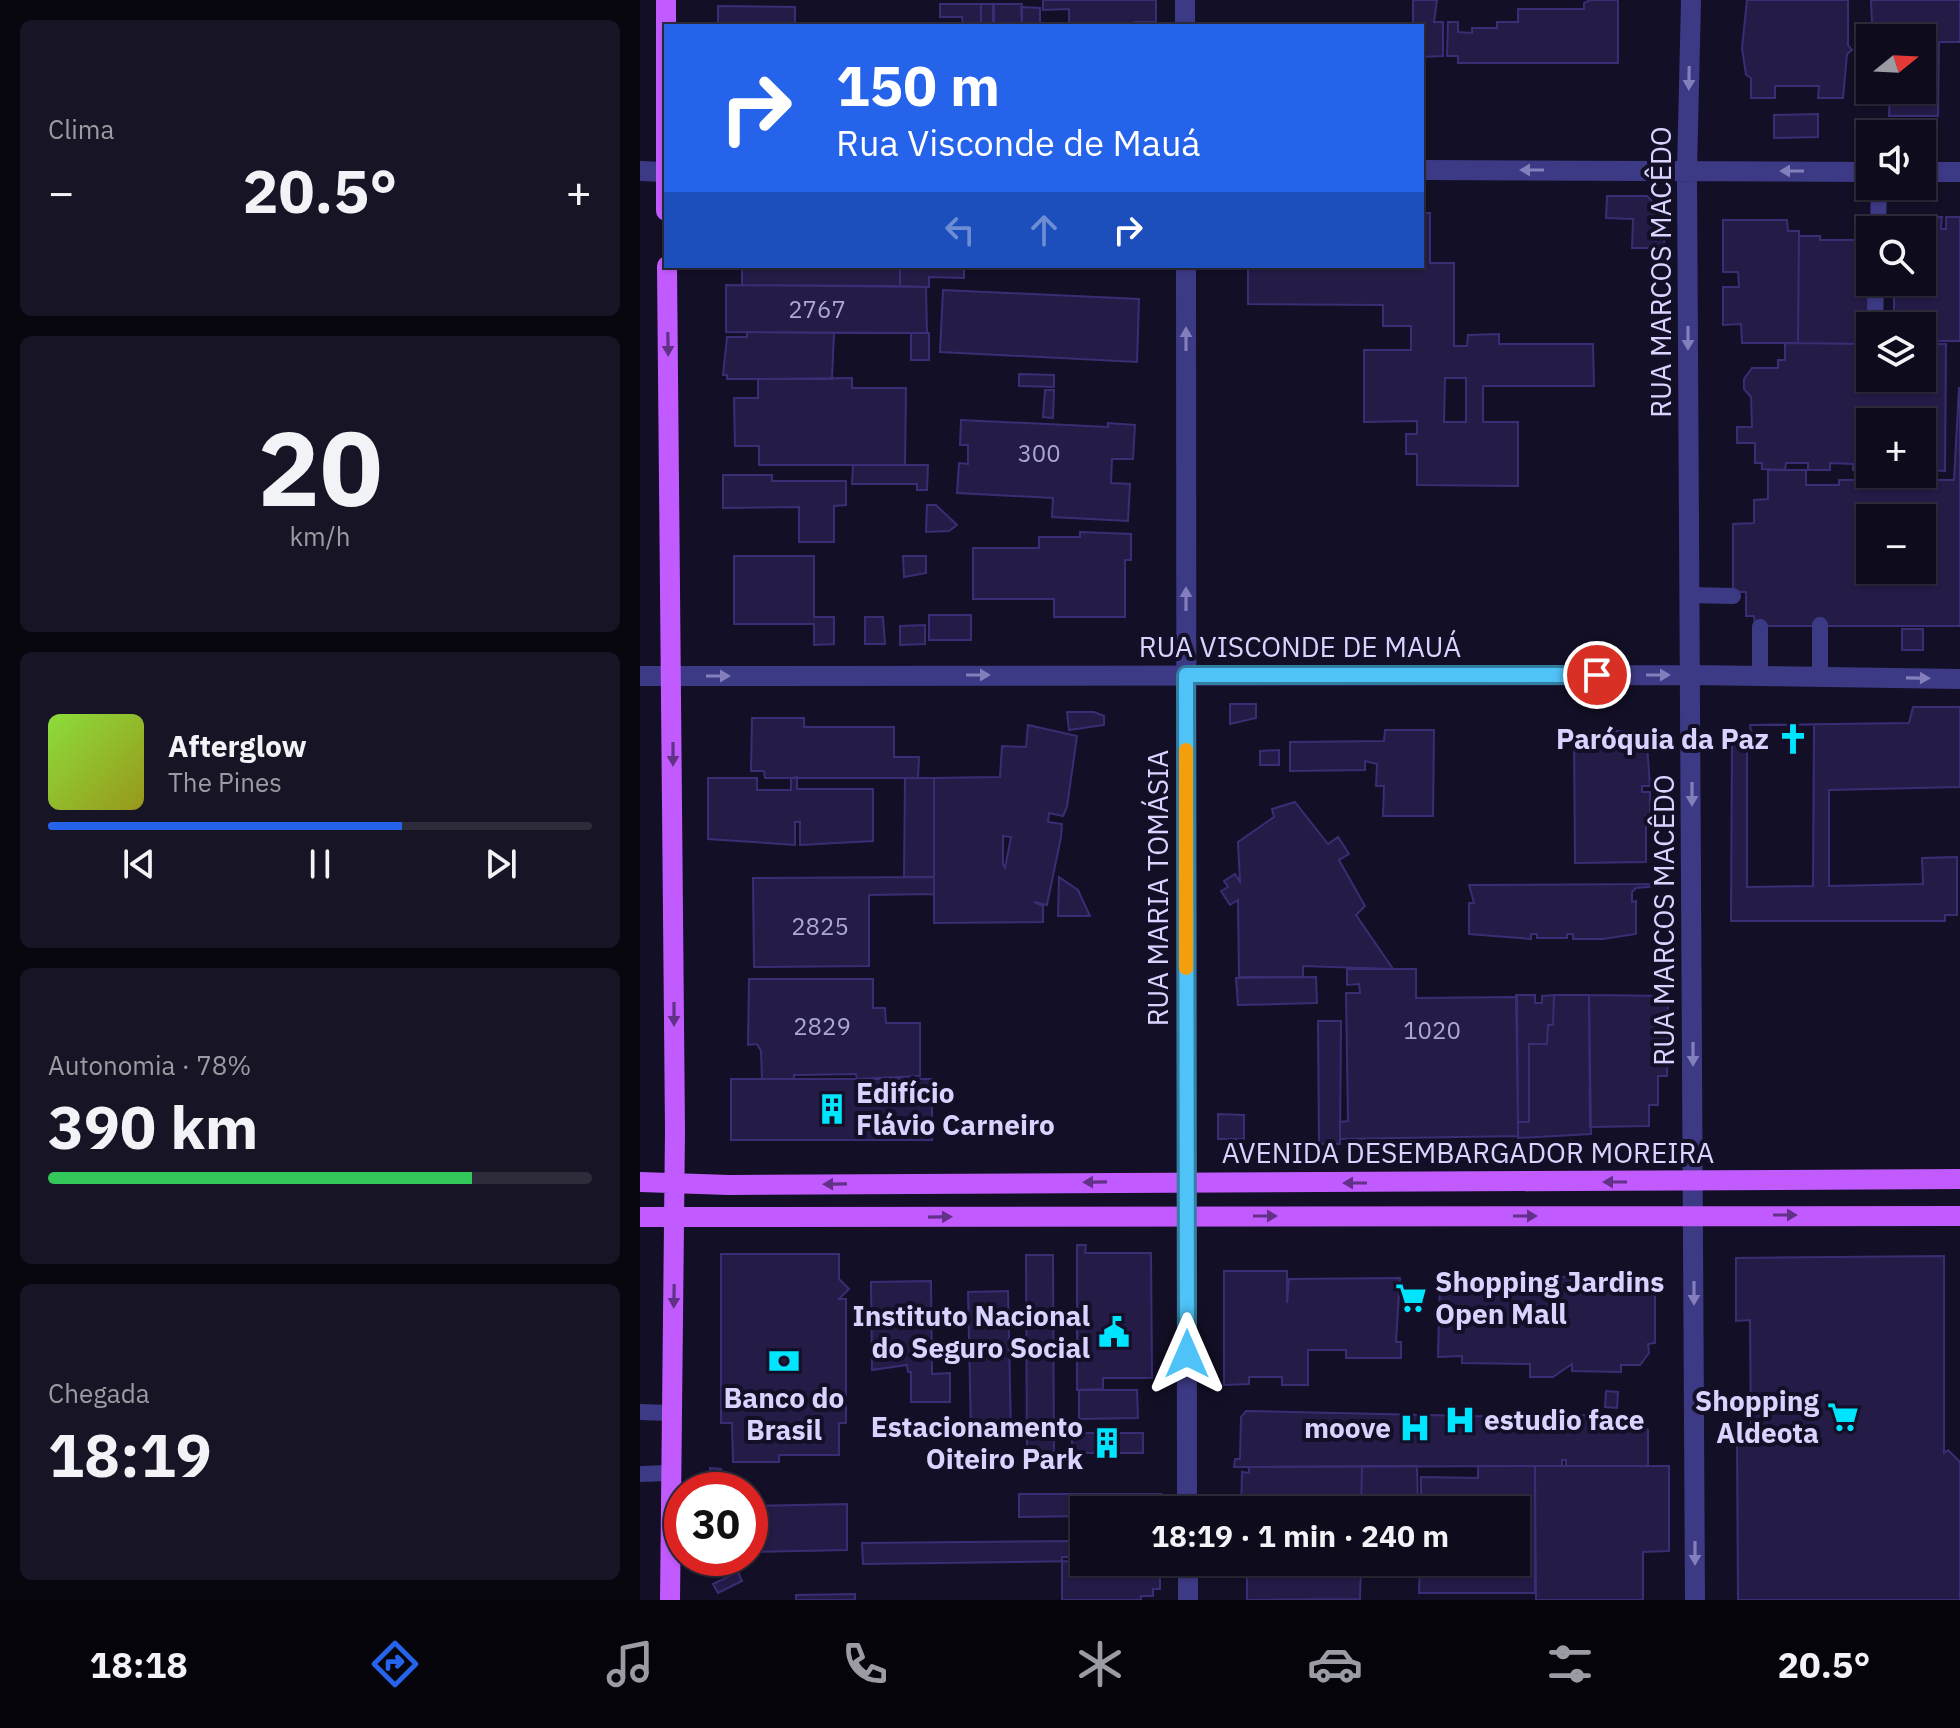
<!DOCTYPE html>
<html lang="pt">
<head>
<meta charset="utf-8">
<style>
	body { margin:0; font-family:"IBM Plex Sans",sans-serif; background:#171425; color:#f1f3f6; height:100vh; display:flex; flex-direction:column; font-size:30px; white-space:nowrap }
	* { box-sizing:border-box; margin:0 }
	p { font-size:26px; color:#9b9ba3 }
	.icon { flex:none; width:44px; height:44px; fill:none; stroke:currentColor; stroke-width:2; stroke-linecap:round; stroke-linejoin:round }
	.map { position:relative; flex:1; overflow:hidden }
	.side { display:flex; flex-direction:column; gap:20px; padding:20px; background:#08060f; width:640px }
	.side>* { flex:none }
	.guide { position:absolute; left:24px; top:24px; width:760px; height:244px; border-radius:0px; box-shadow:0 2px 6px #0004,0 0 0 2px #2e2b3b; background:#2563eb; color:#fff; overflow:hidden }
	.needle { width:52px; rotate:72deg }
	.tools { position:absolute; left:1216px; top:24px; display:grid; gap:16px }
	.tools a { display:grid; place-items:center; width:80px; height:80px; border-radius:0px; background:#0e0b1c; box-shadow:0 2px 6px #0004,0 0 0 2px #2e2b3b; font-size:40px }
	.speed { position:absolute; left:24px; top:1472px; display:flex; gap:16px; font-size:40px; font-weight:700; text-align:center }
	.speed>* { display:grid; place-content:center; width:104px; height:104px; border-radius:50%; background:#0e0b1c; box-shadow:0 2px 6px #0004,0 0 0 2px #2e2b3b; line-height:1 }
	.speed .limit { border:12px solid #d22; background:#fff; color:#111 }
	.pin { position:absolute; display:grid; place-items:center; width:68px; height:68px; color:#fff; margin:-34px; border:4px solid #fff; border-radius:50%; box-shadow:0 2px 8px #0007 }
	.me { position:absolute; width:88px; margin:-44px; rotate:0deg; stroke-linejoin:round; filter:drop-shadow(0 0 6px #0008) }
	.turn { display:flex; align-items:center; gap:28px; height:168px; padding:0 40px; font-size:36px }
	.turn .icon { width:104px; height:104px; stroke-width:2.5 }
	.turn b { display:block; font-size:56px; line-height:68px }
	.lanes { display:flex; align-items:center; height:76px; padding:0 40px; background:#0003; justify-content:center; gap:40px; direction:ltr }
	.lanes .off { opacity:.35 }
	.big { font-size:60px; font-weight:700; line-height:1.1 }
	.side .tile { flex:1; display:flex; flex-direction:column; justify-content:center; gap:12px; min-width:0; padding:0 28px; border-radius:12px; background:#171425 }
	.side .dial { align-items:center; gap:0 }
	.dial b { font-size:104px; line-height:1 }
	.song { display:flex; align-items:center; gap:24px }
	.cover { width:96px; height:96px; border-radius:12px; background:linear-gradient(135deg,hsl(90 70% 55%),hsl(60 70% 35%)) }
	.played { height:8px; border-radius:4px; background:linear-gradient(90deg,#2563eb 65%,#2e2b3b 65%) }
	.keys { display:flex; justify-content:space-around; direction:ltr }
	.heat { display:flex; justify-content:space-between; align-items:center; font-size:44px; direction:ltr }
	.charge { height:12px; border-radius:6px; background:linear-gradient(90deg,#34c759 78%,#2e2b3b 0) }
	.trip { position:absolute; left:430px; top:1496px; width:460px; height:80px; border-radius:0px; background:#0e0b1c; box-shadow:0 2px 6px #0004,0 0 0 2px #2e2b3b; font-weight:700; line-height:80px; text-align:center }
	.menu { display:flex; height:128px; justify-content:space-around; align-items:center; background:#06040b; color:#9b9ba3 }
	.menu .icon { width:56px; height:56px }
	.menu .on { color:#2563eb }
	.menu b { font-size:36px; color:#f1f3f6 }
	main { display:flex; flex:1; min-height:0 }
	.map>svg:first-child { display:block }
	.building { fill:#241b47; stroke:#3b2d73; stroke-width:2; fill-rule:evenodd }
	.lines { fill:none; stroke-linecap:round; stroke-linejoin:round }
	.service { stroke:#3d3a85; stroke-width:16 }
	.minor { stroke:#3d3a85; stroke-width:20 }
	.primary { stroke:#c25bff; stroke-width:20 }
	.oneway { fill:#837fbc }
	.oneway2 { fill:#623188 }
	.route-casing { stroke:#337fa1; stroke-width:20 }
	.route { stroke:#4fc3f7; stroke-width:14 }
	.slow { stroke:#f59e0b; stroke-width:14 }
	.labels { text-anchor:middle; stroke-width:8; stroke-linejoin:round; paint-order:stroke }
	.number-label { font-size:24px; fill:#aca6d1 }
	.street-label { font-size:28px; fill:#d9d4ff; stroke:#130f26 }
	.poi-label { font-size:28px; font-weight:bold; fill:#d9d4ff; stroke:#130f26; text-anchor:end }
</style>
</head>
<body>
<main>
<section class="side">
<div class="tile"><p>Clima</p>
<div class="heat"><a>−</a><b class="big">20.5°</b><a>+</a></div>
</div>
<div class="tile dial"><b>20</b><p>km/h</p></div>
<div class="tile">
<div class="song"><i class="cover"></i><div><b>Afterglow</b><p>The Pines</p></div></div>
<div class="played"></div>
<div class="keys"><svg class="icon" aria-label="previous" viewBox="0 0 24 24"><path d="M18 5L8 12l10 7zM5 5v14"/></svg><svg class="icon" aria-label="pause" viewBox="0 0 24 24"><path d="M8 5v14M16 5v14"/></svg><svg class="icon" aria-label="next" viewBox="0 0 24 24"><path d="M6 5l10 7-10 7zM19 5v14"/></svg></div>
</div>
<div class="tile"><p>Autonomia · 78%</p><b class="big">390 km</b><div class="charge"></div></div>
<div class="tile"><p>Chegada</p><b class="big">18:19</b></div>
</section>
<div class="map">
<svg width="1320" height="1600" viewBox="0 0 1320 1600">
	<rect width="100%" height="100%" fill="#130f26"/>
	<path class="building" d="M403 0H516V22H494L493 26H429V9L403 10Z
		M773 0H797L794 22H803V56L782 57V26H773Z
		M950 0H978V63H818V56H807L808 22H818V32L832 33V28H857V22H878V9H944V3Z
		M1107 0H1208V45L1212 50 1207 54 1203 98H1178L1179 86H1135V98H1111V78L1106 75 1102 48Z
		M1231 0H1320V42H1299L1298 116H1249L1250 90H1282V38H1244V23H1232Z
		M300 4H341V26H323L322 17H300Z
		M341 4H353V26H341Z
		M354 4H382V25H354Z
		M78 6 155 7V26H78Z
		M381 7 400 8V26H382Z
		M1178 114V137L1134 138V115Z
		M967 196H1007L1025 215 1024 248H992L993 219 966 218Z
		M782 213H790V263H814V346H827L828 335 859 334V344H953L954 386H843V422H878V486L777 485V454H766V434H777V421L724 422V350H771V326H743V305L608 304V266H782ZM805 378H826V422H804Z
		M1229 217H1302L1301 229H1306V217H1320V341H1282V326H1254V282H1282V230H1229Z
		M1083 220H1147L1148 231H1159L1158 343H1102L1101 324 1083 325V287H1099L1098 272H1083Z
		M1159 236H1180V240H1228V344L1158 343Z
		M102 266H260V286L102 285Z
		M260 266H324V278L289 277V287L260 286Z
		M86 285 286 287 287 333 86 332Z
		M303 290 499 299 497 362 300 352Z
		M107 332 194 333 192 379H87V375H83L87 337H107Z
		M271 333H289V360H271Z
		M1145 343 1230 344V378H1282V344H1306L1305 471 1292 470V464H1282V422H1230V470H1213V464L1190 463V470H1168V463H1146L1145 470 1122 469V463H1115V443H1097V427H1112L1111 397 1104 389V379L1112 368H1138V360H1145Z
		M379 374 414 375V387L379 386Z
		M212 378V388H266L265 465H119V446H95L94 398H118V379Z
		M1319 388H1320V626H1115L1114 616H1106V592H1093V524L1114 523V500L1128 499V470H1166V485H1199V480H1314ZM1230 518H1282V570H1230Z
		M405 390H414L413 418 403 417Z
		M321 420 468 427V423L495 425 493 459H472L471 483 490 484 488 521 412 517 413 498 317 493 319 463 328 464V445H320Z
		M213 465H288L287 490H277V484H212Z
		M83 475H132V481H206V505L194 506V542H159V507L83 508Z
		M287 505H296L317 525 309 531 286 532Z
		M440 532 491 534V560H485V617H414V599H333V548H399V537H440Z
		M94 556H174V617H194V644L174 645V624H94Z
		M263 556H286V573L264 577Z
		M289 615H331V640H289Z
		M225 617H243L245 644H225Z
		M285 625V644L260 645V626Z
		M1262 629H1283V650H1262Z
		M590 704H616V718L590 724Z
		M1273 707H1320V787L1189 790V886L1283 884 1282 858 1317 857V915H1305V921H1091L1092 739H1102V732H1111L1110 725 1269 723Z
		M427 712H454L464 716V725L429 730Z
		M112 718H164V727H254V757H279L278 778H125L124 771H111Z
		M388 725 437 736 427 807 423 816 409 813 408 822 422 824 421 837 407 905 394 902 403 906V922L294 923V778L360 777 362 746 386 747ZM363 836 371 837 365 868 363 864Z
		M1110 725H1174L1173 886 1107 887V750H1120L1119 732H1111Z
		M745 730H794L793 816H743L744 786H736L737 764 725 761V770L650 771V742L744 741Z
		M950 731H1006L1010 786H1002V792H1010V816H1006V862L935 863 934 735 950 734Z
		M639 750V765H620V751Z
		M157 777V789H233V841L160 845V822H155V845L68 839V778H117V790H151V778Z
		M265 778H294V877H264Z
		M655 802 688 844 698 837 709 854 699 860 725 906 716 915 753 969 663 966V977H599L598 900 590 905 581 891 588 887 584 881 595 874 600 882 598 842 634 817 632 809Z
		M1019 862H1030L1029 885 996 888 992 892V902L996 901V934L963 939H933V934H927V938H897V934H891V939L829 934V903H834L829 885 1013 884 1019 879Z
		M294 877V894L229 895V966L114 967 113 878Z
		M419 877 438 890 450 916H418Z
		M707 969H776V998L877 997 878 1136 700 1139V1122L708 1121 706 993H720L719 984 707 985Z
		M676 977 677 1003 598 1005 596 978Z
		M109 979H233V1008H245L246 1023H280V1076L217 1079 216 1074 154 1075V1079H122L121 1051 117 1044 108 1045Z
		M876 995H895V1003H902V996L914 995 913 1025H908L907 1044H889V1122H878Z
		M914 995H949L951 1134 878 1138V1122H889V1044H907L908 1025H913Z
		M949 995 1028 996 1027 1076H1018V1105H1009V1126L950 1127Z
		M678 1021H701L700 1144H679Z
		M91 1079H292V1140H91Z
		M578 1114 604 1115V1139H578Z
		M437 1245H446L445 1253H511L512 1378H463V1389L437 1390Z
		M81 1254H199V1279L209 1289 199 1299H206V1423H199V1455H139V1462H93L92 1423H81Z
		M386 1255H413L414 1462H387Z
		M1304 1256V1453L1308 1450 1320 1462V1600H1098L1097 1439 1111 1440 1110 1320 1096 1321V1258Z
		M584 1271H647V1303L649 1279 760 1278 756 1342H761V1358H706V1350H668V1385H642V1377H609V1384L584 1385Z
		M800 1277H931V1282L934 1278 1015 1279V1343L1008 1344 1009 1353 1000 1365H981V1372L932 1371V1364L913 1377H890V1364L822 1363V1356L798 1357Z
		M291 1281 292 1374 310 1373V1402H271V1372H268L267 1365 232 1370 231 1282Z
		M368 1291 371 1432H331L328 1292Z
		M439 1390H497L498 1418 439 1419Z
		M966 1391 978 1392 977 1408 965 1407Z
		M606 1411 873 1417V1421L945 1415 952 1422H999L1008 1430V1466H926V1460H922V1466L594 1467 595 1459H600L601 1417Z
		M432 1433H503V1453H432Z
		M722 1466H777L778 1510H721Z
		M722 1466 721 1510H601L602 1472 609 1473V1467Z
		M838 1466H895V1593H779L780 1562H876V1510H781V1477L838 1478Z
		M895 1466H1029V1551L1003 1552V1600H896Z
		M70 1468 81 1469 85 1490H70Z
		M379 1494H521L522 1510H444V1516L379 1517Z
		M207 1504V1550L116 1552 115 1506Z
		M444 1541V1561L223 1564 222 1543Z
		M422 1557H444V1562H520V1589H513V1596H501V1600H422Z
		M607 1562H721L720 1599 607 1600Z
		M98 1572 102 1581 78 1593 73 1584Z
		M215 1594V1600H156V1595Z"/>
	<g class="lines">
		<path class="service" d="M1238 230 1239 186
			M1235 326 1236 282
			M1049 595 1093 596
			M1180 625V676
			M1120 627V675
			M0 1412 31 1413
			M0 1474 30 1473"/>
		<path class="minor" d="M545 0V26
			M1051 0 1047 171 1055 1600
			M782 170 1230 172
			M0 171 26 172
			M1282 172H1320
			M546 266 547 1510
			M0 676 1052 675 1320 679
			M548 1562V1600"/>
		<path class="primary" d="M26 0V211
			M27 266 35 1130 30 1600
			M0 1182 89 1185 1320 1179
			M0 1217 1320 1216"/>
	</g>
	<defs><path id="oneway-solid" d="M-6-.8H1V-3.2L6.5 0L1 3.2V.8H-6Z" transform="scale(2)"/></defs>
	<g class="oneway">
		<use href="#oneway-solid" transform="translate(1049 78) rotate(91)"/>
		<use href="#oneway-solid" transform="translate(892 170) rotate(-180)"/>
		<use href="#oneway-solid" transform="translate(1152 171) rotate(-180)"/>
		<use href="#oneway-solid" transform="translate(1048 338) rotate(90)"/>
		<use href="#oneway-solid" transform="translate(546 339) rotate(-90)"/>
		<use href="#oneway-solid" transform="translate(546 599) rotate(-90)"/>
		<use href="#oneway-solid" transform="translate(338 675)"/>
		<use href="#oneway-solid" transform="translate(1018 675)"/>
		<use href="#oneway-solid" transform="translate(78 676)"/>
		<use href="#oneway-solid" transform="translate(1278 678) rotate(1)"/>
		<use href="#oneway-solid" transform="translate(1052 794) rotate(90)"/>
		<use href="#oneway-solid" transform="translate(1053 1054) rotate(90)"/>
		<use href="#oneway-solid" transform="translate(1054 1293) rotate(90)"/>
		<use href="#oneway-solid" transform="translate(1055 1553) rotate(90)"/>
	</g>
	<g class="oneway2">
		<use href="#oneway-solid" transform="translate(28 344) rotate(89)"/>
		<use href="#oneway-solid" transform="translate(33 754) rotate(90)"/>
		<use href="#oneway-solid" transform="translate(34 1014) rotate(90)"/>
		<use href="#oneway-solid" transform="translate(455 1182) rotate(179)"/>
		<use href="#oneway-solid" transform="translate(975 1182) rotate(180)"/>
		<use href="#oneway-solid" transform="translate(715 1183) rotate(180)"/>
		<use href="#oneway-solid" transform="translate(195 1184) rotate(179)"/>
		<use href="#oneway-solid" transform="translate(1145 1215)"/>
		<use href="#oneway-solid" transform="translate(625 1216)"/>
		<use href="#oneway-solid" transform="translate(885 1216)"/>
		<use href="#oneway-solid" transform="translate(300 1217) rotate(-1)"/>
		<use href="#oneway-solid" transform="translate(34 1296) rotate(91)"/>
	</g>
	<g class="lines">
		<defs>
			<path id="route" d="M547 1354 546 675H957"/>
		</defs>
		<use href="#route" class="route-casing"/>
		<use href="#route" class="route"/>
		<path class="slow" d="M546 750V968"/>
	</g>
	<defs>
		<symbol id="church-bare" viewBox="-9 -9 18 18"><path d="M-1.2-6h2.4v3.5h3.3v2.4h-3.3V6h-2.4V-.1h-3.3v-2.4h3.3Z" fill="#00e5ff" stroke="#130f26" stroke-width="2.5" paint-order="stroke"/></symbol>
		<symbol id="building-bare" viewBox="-9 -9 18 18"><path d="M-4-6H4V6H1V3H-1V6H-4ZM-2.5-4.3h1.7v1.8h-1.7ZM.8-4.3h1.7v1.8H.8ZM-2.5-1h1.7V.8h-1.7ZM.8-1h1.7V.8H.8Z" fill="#00e5ff" stroke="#130f26" stroke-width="2.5" paint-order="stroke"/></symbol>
		<symbol id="supermarket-bare" viewBox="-9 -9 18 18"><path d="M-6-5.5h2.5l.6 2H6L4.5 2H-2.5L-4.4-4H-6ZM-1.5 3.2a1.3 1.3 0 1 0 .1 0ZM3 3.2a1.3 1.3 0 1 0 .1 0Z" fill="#00e5ff" stroke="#130f26" stroke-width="2.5" paint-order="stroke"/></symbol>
		<symbol id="civic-bare" viewBox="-9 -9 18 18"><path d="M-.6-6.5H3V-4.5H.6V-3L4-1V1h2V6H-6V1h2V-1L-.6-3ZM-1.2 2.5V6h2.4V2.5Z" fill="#00e5ff" stroke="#130f26" stroke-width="2.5" paint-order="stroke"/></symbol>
		<symbol id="bank-bare" viewBox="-9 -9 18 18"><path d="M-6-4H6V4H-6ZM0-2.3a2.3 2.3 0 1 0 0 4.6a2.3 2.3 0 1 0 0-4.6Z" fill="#00e5ff" stroke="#130f26" stroke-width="2.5" paint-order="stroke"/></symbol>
		<symbol id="hospital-bare" viewBox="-9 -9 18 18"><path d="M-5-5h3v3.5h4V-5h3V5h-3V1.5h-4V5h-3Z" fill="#00e5ff" stroke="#130f26" stroke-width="2.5" paint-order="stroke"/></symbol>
	</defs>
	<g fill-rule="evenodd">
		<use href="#church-bare" x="1131" y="717" width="44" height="44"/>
		<use href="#building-bare" x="170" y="1087" width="44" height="44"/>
		<use href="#supermarket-bare" x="749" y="1276" width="44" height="44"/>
		<use href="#civic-bare" x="452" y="1310" width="44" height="44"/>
		<use href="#bank-bare" x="122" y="1339" width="44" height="44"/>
		<use href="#supermarket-bare" x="1181" y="1395" width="44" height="44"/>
		<use href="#hospital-bare" x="798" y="1398" width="44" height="44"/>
		<use href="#hospital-bare" x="753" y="1406" width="44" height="44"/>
		<use href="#building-bare" x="445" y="1421" width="44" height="44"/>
	</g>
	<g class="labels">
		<g class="number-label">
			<text x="177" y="318">2767</text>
			<text x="399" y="462">300</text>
			<text x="180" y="935">2825</text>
			<text x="182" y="1035">2829</text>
			<text x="792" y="1039">1020</text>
		</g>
		<g class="street-label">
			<text transform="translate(1021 272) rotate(-90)" y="10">RUA MARCOS MACÊDO</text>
			<text x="660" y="657">RUA VISCONDE DE MAUÁ</text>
			<text transform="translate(518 888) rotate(-90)" y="10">RUA MARIA TOMÁSIA</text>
			<text transform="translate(1024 920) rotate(-90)" y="10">RUA MARCOS MACÊDO</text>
			<text x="828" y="1163">AVENIDA DESEMBARGADOR MOREIRA</text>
		</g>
		<g class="poi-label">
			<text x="1129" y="749">Paróquia da Paz</text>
			<text x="216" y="1103" text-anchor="start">Edifício<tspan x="216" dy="32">Flávio Carneiro</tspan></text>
			<text x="795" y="1292" text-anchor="start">Shopping Jardins<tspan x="795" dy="32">Open Mall</tspan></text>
			<text x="450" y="1326">Instituto Nacional<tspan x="450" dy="32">do Seguro Social</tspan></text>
			<text x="144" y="1408" text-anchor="middle">Banco do<tspan x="144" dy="32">Brasil</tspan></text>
			<text x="1179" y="1411">Shopping<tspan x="1179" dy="32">Aldeota</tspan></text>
			<text x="844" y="1430" text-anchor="start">estudio face</text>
			<text x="443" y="1437">Estacionamento<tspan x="443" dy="32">Oiteiro Park</tspan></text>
			<text x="751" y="1438">moove</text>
		</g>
	</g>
</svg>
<div class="tools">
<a><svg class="needle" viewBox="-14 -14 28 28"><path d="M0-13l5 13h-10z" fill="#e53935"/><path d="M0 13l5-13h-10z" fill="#9b9ba3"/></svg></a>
<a><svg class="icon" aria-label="sound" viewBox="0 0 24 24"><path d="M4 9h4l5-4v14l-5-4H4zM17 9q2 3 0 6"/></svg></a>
<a><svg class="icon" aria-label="search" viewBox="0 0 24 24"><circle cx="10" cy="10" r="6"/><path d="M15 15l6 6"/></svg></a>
<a><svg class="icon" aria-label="layers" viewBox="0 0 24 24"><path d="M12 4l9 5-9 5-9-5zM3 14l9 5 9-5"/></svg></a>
<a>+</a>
<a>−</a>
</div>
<div class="speed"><div class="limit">30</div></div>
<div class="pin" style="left:957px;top:675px;background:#d93025"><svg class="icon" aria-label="arrive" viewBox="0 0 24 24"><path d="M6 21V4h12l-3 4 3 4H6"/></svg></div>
<svg class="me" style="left:547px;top:1354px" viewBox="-20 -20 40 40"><path d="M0-17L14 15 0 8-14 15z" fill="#4fc3f7" stroke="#fff" stroke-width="4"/></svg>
<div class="trip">18:19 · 1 min · 240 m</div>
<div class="guide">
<div class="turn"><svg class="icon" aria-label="right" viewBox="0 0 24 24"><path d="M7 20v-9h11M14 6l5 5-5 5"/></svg><div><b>150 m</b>Rua Visconde de Mauá</div></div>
<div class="lanes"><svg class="icon off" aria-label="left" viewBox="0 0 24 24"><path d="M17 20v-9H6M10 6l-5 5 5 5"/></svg><svg class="icon off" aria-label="ahead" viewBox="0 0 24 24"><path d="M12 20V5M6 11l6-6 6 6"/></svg><svg class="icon" aria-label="right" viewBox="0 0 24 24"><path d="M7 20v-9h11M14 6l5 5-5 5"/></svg></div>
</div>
</div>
</main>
<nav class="menu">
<b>18:18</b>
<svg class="icon on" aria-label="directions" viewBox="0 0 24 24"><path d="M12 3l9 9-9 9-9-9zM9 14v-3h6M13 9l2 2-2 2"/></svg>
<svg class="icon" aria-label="music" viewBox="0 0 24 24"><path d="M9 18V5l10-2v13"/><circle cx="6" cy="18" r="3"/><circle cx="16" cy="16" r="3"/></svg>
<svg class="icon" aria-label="phone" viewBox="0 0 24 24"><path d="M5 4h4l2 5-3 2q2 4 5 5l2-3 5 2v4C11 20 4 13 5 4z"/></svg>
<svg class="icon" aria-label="climate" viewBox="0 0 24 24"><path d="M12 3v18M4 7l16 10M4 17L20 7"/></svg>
<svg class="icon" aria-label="car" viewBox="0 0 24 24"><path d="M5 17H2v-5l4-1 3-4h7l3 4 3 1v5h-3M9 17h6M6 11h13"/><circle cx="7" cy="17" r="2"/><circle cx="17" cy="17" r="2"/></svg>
<svg class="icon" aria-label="filters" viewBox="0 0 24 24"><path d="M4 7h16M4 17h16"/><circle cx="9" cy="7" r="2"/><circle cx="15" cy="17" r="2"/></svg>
<b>20.5°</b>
</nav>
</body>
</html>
